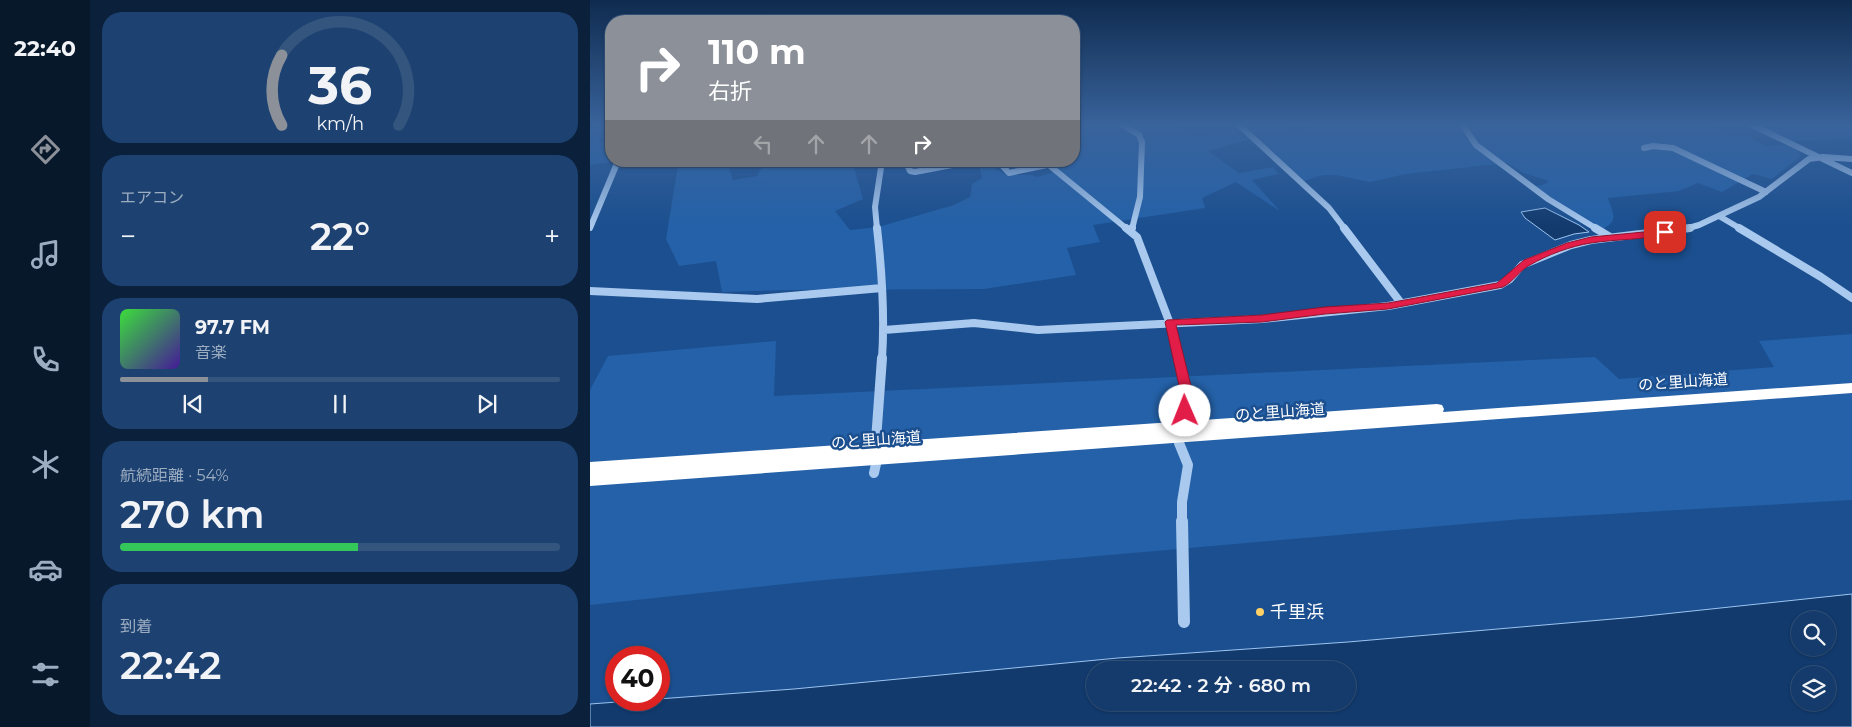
<!DOCTYPE html>
<html lang="ja">
<head>
<meta charset="utf-8">
<style>
	body { margin:0; font-family:Montserrat,"Noto Sans JP",sans-serif; background:#1d4271; color:#f1f3f6; height:100vh; display:flex; flex-direction:column; font-size:19px; white-space:nowrap }
	* { box-sizing:border-box; margin:0 }
	p { font-size:16px; color:#9dadc1 }
	.icon { flex:none; width:28px; height:28px; fill:none; stroke:currentColor; stroke-width:2; stroke-linecap:round; stroke-linejoin:round }
	.map { position:relative; flex:1; overflow:hidden }
	.panel { display:flex; flex-direction:column; gap:12px; padding:12px; background:#0b203b; width:500px }
	.panel>* { flex:none }
	.banner { position:absolute; left:15px; top:15px; width:475px; height:152px; border-radius:20px; box-shadow:0 1px 4px #0004,0 0 0 1px #33557e; background:#8c9099; color:#fff; overflow:hidden }
	.fabs { position:absolute; left:1201px; top:611px; display:grid; gap:10px }
	.fabs a { display:grid; place-items:center; width:45px; height:45px; border-radius:50%; background:#143b6b; box-shadow:0 1px 4px #0004,0 0 0 1px #33557e; font-size:25px }
	.speed { position:absolute; left:15px; top:646px; display:flex; gap:10px; font-size:25px; font-weight:700; text-align:center }
	.speed>* { display:grid; place-content:center; width:65px; height:65px; border-radius:50%; background:#143b6b; box-shadow:0 1px 4px #0004,0 0 0 1px #33557e; line-height:1 }
	.speed .limit { border:8px solid #d22; background:#fff; color:#111 }
	.pin { position:absolute; display:grid; place-items:center; width:42px; height:42px; color:#fff; margin:-21px; border-radius:10px; box-shadow:0 2px 8px #0006 }
	.me { position:absolute; width:55px; margin:-28px; rotate:359deg; stroke-linejoin:round; filter:drop-shadow(0 0 4px #0008) }
	.turn { display:flex; align-items:center; gap:18px; height:105px; padding:0 20px; font-size:22px }
	.turn .icon { width:65px; height:65px; stroke-width:2.5 }
	.turn b { display:block; font-size:35px; line-height:42px }
	.lanes { display:flex; align-items:center; height:48px; padding:0 20px; background:#0003; justify-content:center; gap:25px; direction:ltr }
	.lanes .off { opacity:.35 }
	.big { font-size:38px; font-weight:600; line-height:1.1 }
	.panel .tile { flex:1; display:flex; flex-direction:column; justify-content:center; gap:8px; min-width:0; padding:0 18px; border-radius:20px; background:#1d4271 }
	.panel .dial { align-items:center; gap:0 }
	.dial svg { height:130px; overflow:visible; fill:none; stroke:#33557e; stroke-width:7; stroke-linecap:round; text-anchor:middle }
	.dial text { fill:#f1f3f6; stroke:none }
	.song { display:flex; align-items:center; gap:15px }
	.cover { width:60px; height:60px; border-radius:8px; background:linear-gradient(135deg,hsl(120 70% 55%),hsl(260 70% 35%)) }
	.played { height:5px; border-radius:2px; background:linear-gradient(90deg,#8c9099 20%,#33557e 20%) }
	.keys { display:flex; justify-content:space-around; direction:ltr }
	.heat { display:flex; justify-content:space-between; align-items:center; font-size:28px; direction:ltr }
	.charge { height:8px; border-radius:4px; background:linear-gradient(90deg,#34c759 54%,#33557e 0) }
	.trip { position:absolute; left:496px; top:661px; width:270px; height:50px; border-radius:25px; background:#143b6b; box-shadow:0 1px 4px #0004,0 0 0 1px #33557e; font-weight:600; line-height:50px; text-align:center }
	main { display:flex; flex:1; min-height:0 }
	.menu { display:flex; flex-direction:column; width:90px; justify-content:space-around; align-items:center; background:#08182b; color:#9dadc1 }
	.menu .icon { width:35px; height:35px }
	.menu .selected { color:#8c9099 }
	.menu b { font-size:22px; color:#f1f3f6 }
	.map>svg:first-child { display:block }
	.green { fill:#2461a8 }
	.water { fill:#123a6d; stroke:#9cc4f0; fill-rule:evenodd }
	.lines { fill:none; stroke-linecap:round; stroke-linejoin:round }
	.minor-far3 { stroke:#a9c9ee; stroke-width:6 }
	.minor-far2 { stroke:#a9c9ee; stroke-width:8 }
	.minor-far1 { stroke:#a9c9ee; stroke-width:10 }
	.minor { stroke:#a9c9ee; stroke-width:12 }
	.highway { fill:#fff; fill-rule:evenodd }
	.route { fill:#e11d48; stroke:#92132f }
	.poi-dot { fill:#ffd166; stroke:#1b4f8f; stroke-width:2 }
	.labels { text-anchor:middle; stroke-width:5; stroke-linejoin:round; paint-order:stroke }
	.street-label { font-size:15px; fill:#fff; stroke:#1b4f8f }
	.near-poi-label { font-size:18px; fill:#fff; stroke:#1b4f8f; text-anchor:start }
</style>
</head>
<body>
<main>
<nav class="menu">
<b>22:40</b>
<svg class="icon selected" aria-label="directions" viewBox="0 0 24 24"><path d="M12 3l9 9-9 9-9-9zM9 14v-3h6M13 9l2 2-2 2"/></svg>
<svg class="icon" aria-label="music" viewBox="0 0 24 24"><path d="M9 18V5l10-2v13"/><circle cx="6" cy="18" r="3"/><circle cx="16" cy="16" r="3"/></svg>
<svg class="icon" aria-label="phone" viewBox="0 0 24 24"><path d="M5 4h4l2 5-3 2q2 4 5 5l2-3 5 2v4C11 20 4 13 5 4z"/></svg>
<svg class="icon" aria-label="climate" viewBox="0 0 24 24"><path d="M12 3v18M4 7l16 10M4 17L20 7"/></svg>
<svg class="icon" aria-label="car" viewBox="0 0 24 24"><path d="M5 17H2v-5l4-1 3-4h7l3 4 3 1v5h-3M9 17h6M6 11h13"/><circle cx="7" cy="17" r="2"/><circle cx="17" cy="17" r="2"/></svg>
<svg class="icon" aria-label="filters" viewBox="0 0 24 24"><path d="M4 7h16M4 17h16"/><circle cx="9" cy="7" r="2"/><circle cx="15" cy="17" r="2"/></svg>
</nav>
<section class="panel">
<div class="tile dial"><svg viewBox="0 0 100 80">
<path d="M14 69A42 42 0 1 1 86 69"/>
<path d="M14 69A42 42 0 0 1 14 26" stroke="#8c9099"/>
<text x="50" y="56" font-size="32" font-weight="700">36</text>
<text x="50" y="72" font-size="11">km/h</text>
</svg></div>
<div class="tile"><p>エアコン</p>
<div class="heat"><a>−</a><b class="big">22°</b><a>+</a></div>
</div>
<div class="tile">
<div class="song"><i class="cover"></i><div><b>97.7 FM</b><p>音楽</p></div></div>
<div class="played"></div>
<div class="keys"><svg class="icon" aria-label="previous" viewBox="0 0 24 24"><path d="M18 5L8 12l10 7zM5 5v14"/></svg><svg class="icon" aria-label="pause" viewBox="0 0 24 24"><path d="M8 5v14M16 5v14"/></svg><svg class="icon" aria-label="next" viewBox="0 0 24 24"><path d="M6 5l10 7-10 7zM19 5v14"/></svg></div>
</div>
<div class="tile"><p>航続距離 · 54%</p><b class="big">270 km</b><div class="charge"></div></div>
<div class="tile"><p>到着</p><b class="big">22:42</b></div>
</section>
<div class="map">
<svg width="1262" height="727" viewBox="0 0 1262 727">
	<rect width="100%" height="100%" fill="#1b4f8f"/>
	<path class="green" d="M484 125H586L603 137 643 129 658 140 618 151 649 173 683 167 689 174 662 180 690 211 646 182 612 198 615 208 503 225 510 242 477 248 486 275 394 289 198 290 132 292 126 261 89 266 76 239 88 165 137 161 143 180 167 176 175 161H262L273 199 245 211 260 230 288 227 364 205 380 197 382 184 392 178 390 168 401 166 416 175H442L447 177 469 171 458 161H484Z
		M654 125H690L704 131 729 125H1120L1136 135 1157 136 1177 146 1195 145 1208 151 1211 156 1182 179 1163 174 1132 192 1108 183 1089 191 1018 198C1023 215 1030 220 1011 230L973 208 944 186 953 185 959 181 934 173 917 163 816 174 780 182 746 175H733L714 181Z
		M1193 125H1262V139L1199 141 1175 130Z
		M15 126 8 142 21 141 22 162 0 165V129Z
		M1262 334V500L932 519 223 581 0 605V390L18 356 186 341 184 396 1005 357 1029 379 1184 367 1169 341Z"/>
	<path class="water" d="M955 208 989 225 999 232 984 234 965 240 935 218 931 212Z
		M1262 594V727H0V704L204 689 528 658 758 642 1046 617ZM1210 620H1238V648H1210ZM505 670H758V702H505ZM1210 675H1238V702H1210Z"/>
	<g class="lines">
		<path class="minor-far3" d="M533 125 549 135 552 142 550 197 542 229
			M649 125 739 208 755 229
			M873 125 886 145 958 199 1007 229
			M1162 125 1262 173
			M1054 148 1063 146 1083 148 1176 192
			M315 161 320 171 325 172 383 161
			M408 161 419 173 457 165
			M454 161 537 229
			M1129 216 1151 229
			M0 228 28 161
			M287 229 285 207 292 161
			M1095 229 1109 225 1169 197 1219 159 1233 157 1262 159"/>
		<path class="minor-far2" d="M287 228C292 272 295 315 292 359
			M536 228 547 237 582 329 589 359
			M754 228 811 303
			M1005 228 1020 237
			M1149 228 1231 277 1262 298
			M541 231 542 228
			M0 291 167 299 292 288
			M294 330 384 323 448 330 672 319 798 306 910 285 920 279 932 265 981 245 1001 240 1100 228"/>
		<path class="minor-far1" d="M589 358 597 401 592 420
			M286 440 292 358
			M589 443 598 465 592 502V522
			M284 473 286 464"/>
		<path class="minor" d="M592 521 594 622"/>
		<path class="highway" d="M1262 383V393L0 486V462L847 404 852 405 854 409 853 412Z"/>
	</g>
	<linearGradient id="sky" x2="0" y2="1"><stop stop-color="#0f2b4f"/><stop offset="0.55" stop-color="#39639b"/><stop offset="1" stop-color="#39639b" stop-opacity="0"/></linearGradient>
	<rect width="1262" height="227" fill="url(#sky)"/>
	<path class="route" d="M1075 230 1080 232 1078 234C1053 240 1027 239 1001 243 981 246 957 255 940 265 929 271 924 281 913 287L798 309 735 314 672 322 586 325 602 390 599 414 595 415 589 411 590 390 575 322 577 320 672 315 735 307 798 303 826 298 907 283 934 260 977 243 1001 237Z"/>
	<circle class="poi-dot" cx="670" cy="612" r="5"/>
	<g class="labels">
		<g class="street-label">
			<text transform="translate(1093 382) rotate(-4)" y="5">のと里山海道</text>
			<text transform="translate(690 412) rotate(-4)" y="5">のと里山海道</text>
			<text transform="translate(286 440) rotate(-4)" y="5">のと里山海道</text>
		</g>
		<g class="near-poi-label">
			<text x="680" y="618">千里浜</text>
		</g>
	</g>
</svg>
<div class="fabs">
<a><svg class="icon" aria-label="search" viewBox="0 0 24 24"><circle cx="10" cy="10" r="6"/><path d="M15 15l6 6"/></svg></a>
<a><svg class="icon" aria-label="layers" viewBox="0 0 24 24"><path d="M12 4l9 5-9 5-9-5zM3 14l9 5 9-5"/></svg></a>
</div>
<div class="speed"><div class="limit">40</div></div>
<div class="pin" style="left:1075px;top:232px;background:#d93025"><svg class="icon" aria-label="arrive" viewBox="0 0 24 24"><path d="M6 21V4h12l-3 4 3 4H6"/></svg></div>
<svg class="me" style="left:595px;top:411px" viewBox="-20 -20 40 40"><circle r="19" fill="#fff"/><path d="M0-13L10 11 0 6-10 11z" fill="#e11d48"/></svg>
<div class="trip">22:42 · 2 分 · 680 m</div>
<div class="banner">
<div class="turn"><svg class="icon" aria-label="right" viewBox="0 0 24 24"><path d="M7 20v-9h11M14 6l5 5-5 5"/></svg><div><b>110 m</b>右折</div></div>
<div class="lanes"><svg class="icon off" aria-label="left" viewBox="0 0 24 24"><path d="M17 20v-9H6M10 6l-5 5 5 5"/></svg><svg class="icon off" aria-label="ahead" viewBox="0 0 24 24"><path d="M12 20V5M6 11l6-6 6 6"/></svg><svg class="icon off" aria-label="ahead" viewBox="0 0 24 24"><path d="M12 20V5M6 11l6-6 6 6"/></svg><svg class="icon" aria-label="right" viewBox="0 0 24 24"><path d="M7 20v-9h11M14 6l5 5-5 5"/></svg></div>
</div>
</div>
</main>
</body>
</html>
